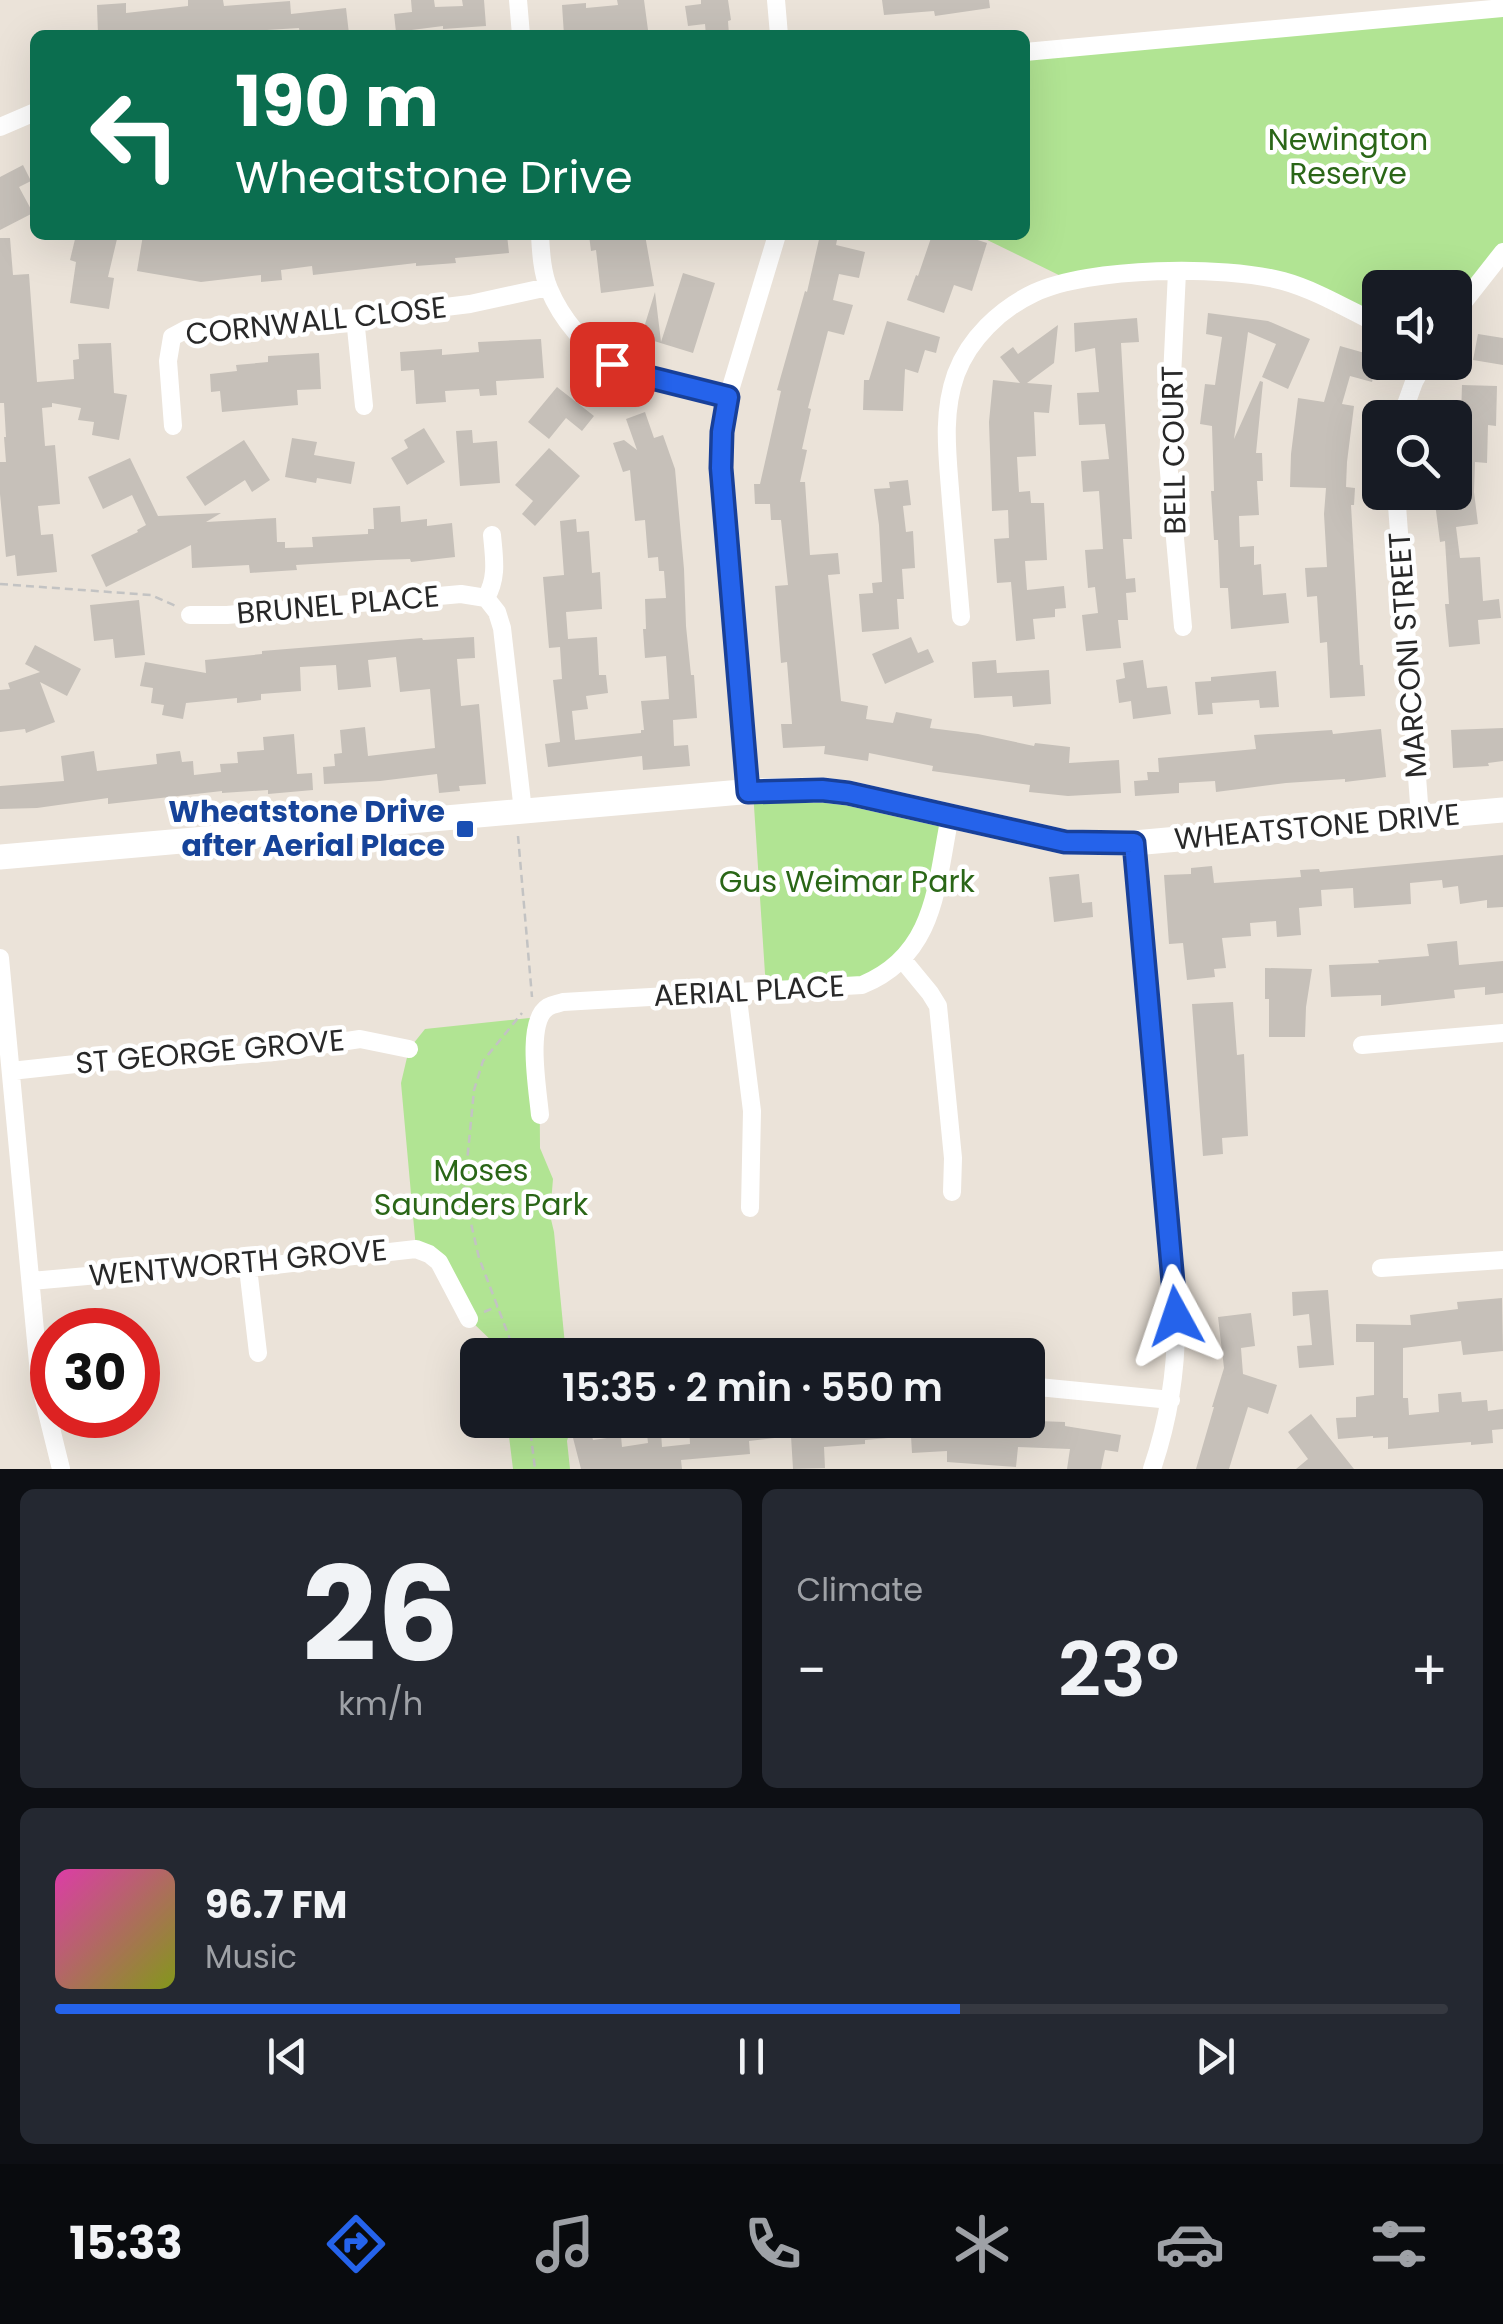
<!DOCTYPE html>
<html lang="en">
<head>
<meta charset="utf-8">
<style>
	body { margin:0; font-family:Poppins,sans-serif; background:#242831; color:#f1f3f6; height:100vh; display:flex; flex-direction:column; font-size:38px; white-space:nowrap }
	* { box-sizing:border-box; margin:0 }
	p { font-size:32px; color:#9ea1a6 }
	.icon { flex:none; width:55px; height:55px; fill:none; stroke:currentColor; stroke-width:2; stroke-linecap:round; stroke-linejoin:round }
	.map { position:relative; height:1469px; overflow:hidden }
	.drawer { display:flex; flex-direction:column; gap:20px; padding:20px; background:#0d0f14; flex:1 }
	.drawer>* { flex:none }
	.top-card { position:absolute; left:30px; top:30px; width:1000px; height:210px; border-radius:15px; box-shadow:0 10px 40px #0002; background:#0b6e4f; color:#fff; overflow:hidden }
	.controls { position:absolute; left:1362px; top:270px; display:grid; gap:20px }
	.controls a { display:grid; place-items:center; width:110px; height:110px; border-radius:15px; background:#171b24; box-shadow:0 10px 40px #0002; font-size:50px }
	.speed { position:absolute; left:30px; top:1308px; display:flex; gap:20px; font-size:50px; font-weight:700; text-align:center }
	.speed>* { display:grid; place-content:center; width:130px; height:130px; border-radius:50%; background:#171b24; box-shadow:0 10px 40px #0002; line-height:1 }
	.speed .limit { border:15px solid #d22; background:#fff; color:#111 }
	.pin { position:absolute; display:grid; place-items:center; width:85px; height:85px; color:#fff; margin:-42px; border-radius:20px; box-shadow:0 5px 15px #0006 }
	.me { position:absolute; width:110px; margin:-55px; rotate:355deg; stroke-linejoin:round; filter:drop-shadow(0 0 8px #0008) }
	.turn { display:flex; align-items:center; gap:35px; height:210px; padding:0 40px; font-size:45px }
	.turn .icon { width:130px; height:130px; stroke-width:2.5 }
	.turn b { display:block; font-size:70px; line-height:85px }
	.big { font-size:75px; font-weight:600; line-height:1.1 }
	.drawer .card { flex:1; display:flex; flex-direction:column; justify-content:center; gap:15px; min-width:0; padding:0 35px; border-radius:15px; background:#242831 }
	.drawer .dial { align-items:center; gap:0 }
	.dial b { font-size:130px; line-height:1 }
	.song { display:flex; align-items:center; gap:30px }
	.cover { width:120px; height:120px; border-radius:15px; background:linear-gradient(135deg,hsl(320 70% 55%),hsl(70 70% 35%)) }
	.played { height:10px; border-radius:5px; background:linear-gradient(90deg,#2563eb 65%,#363941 65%) }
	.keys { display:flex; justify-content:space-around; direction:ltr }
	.heat { display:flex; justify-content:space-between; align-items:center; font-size:55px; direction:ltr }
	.drawer .tiles { flex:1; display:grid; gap:20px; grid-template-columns:1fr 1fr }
	.card:last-child { grid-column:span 2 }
	.trip { position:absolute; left:460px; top:1338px; width:585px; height:100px; border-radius:15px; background:#171b24; box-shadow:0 10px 40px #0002; font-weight:600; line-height:100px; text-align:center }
	.dock { display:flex; height:160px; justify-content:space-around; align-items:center; background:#090b0e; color:#9ea1a6 }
	.dock .icon { width:70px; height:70px }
	.dock .on { color:#2563eb }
	.dock b { font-size:45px; color:#f1f3f6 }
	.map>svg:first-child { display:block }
	.green { fill:#b1e493 }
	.building { fill:#c6c0b9 }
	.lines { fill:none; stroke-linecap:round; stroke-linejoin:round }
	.path { stroke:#c3c3c3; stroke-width:2.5; stroke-dasharray:8 5; stroke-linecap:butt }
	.street { stroke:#fff; stroke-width:18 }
	.secondary { stroke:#fff; stroke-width:25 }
	.route-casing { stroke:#184099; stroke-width:25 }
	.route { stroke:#2563eb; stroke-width:18 }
	.transit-dot { fill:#1a4fb4; stroke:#fff; stroke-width:4 }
	.labels { text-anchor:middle; stroke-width:9; stroke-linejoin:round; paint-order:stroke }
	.park-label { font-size:30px; fill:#2a6617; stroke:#fff }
	.street-label { font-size:30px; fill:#282828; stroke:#fff }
	.transit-label { font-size:30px; font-weight:bold; fill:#164399; stroke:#fff; text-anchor:end }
</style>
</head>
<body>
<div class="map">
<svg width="1503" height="1469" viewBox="0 0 1503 1469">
	<rect width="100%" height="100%" fill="#ebe3d9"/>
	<path class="green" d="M1503 8V252L1455 313V288H1380V325L1257 276 1071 281 977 235H1025V52Z
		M753 791 950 816 930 915 877 979 766 989Z
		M539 1017 540 1148 553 1179 550 1215 554 1232 566 1355H499L498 1347 469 1319 439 1262 416 1249 401 1083 409 1049 425 1029Z
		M507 1420H593L571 1427 567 1441 570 1469H513Z"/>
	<path class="building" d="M188 0H223L224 6 290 1 291 14 346 8 349 34 300 35 299 28 267 30V35H98L97 5 126 3V13L188 6Z
		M411 0H434L435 7 463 6 462 0H484L486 26 443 29V26L396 32 394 14 412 12Z
		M617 0H644L648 30 608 35H564L562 5 586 3V8L618 5Z
		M701 0H728L731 20 728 21 729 35H706L705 24 688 26 685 6 701 4Z
		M882 0H989L990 8 935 16 934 11 884 15Z
		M23 165 31 181 19 187 33 213 0 230V177Z
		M76 235H101L117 239 108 277 114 278 109 309 70 303 76 262 70 260Z
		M143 235H338L339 238 363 235H507L509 253 455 258 456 263 416 266V263L313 275 312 266 281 270 282 280 261 282V275L201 282 137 271Z
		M589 235H645L654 286 601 293 596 250 591 251Z
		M820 235H838L836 245 865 252 859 278 839 274 833 300 853 305 844 335 828 331 808 408 811 409 802 449 807 450 800 482H805L810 555 838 553 840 574 828 575 841 701 868 706 866 719 893 723 896 712 932 719 930 728 978 734 1034 746 1035 743 1070 747 1069 763 1119 760 1121 793 1068 796 1029 792 1030 785 932 771 933 766 869 753 868 761 824 754 825 746 783 748 781 724H792L787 662 781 663 775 586 788 585 781 520H771L770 504H755L754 484H760L781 391 777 390 805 291 807 292Z
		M932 235H962L987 243 972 291 954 285 944 313 907 300 916 275 918 276Z
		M0 238H10L13 275 29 274 37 382 74 379 73 360 79 359 78 344 111 343 114 393 127 395 119 440 92 435 94 422 78 420 81 408 52 403V407L42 408 45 446 55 445 60 504 38 506 41 535 53 534 57 572 17 576 15 555 6 557 0 494V462H6L4 437H6L4 403H0Z
		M683 273 715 283 693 353 641 337 655 292 661 342Z
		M1208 313 1268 321 1310 339 1288 389 1262 377 1276 344 1248 332 1234 439 1260 381 1263 382 1256 453H1262L1263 481H1257L1259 515 1239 516 1240 547 1254 546V565L1261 564 1263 595 1286 593 1289 623 1231 629 1228 588H1220L1218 540H1214L1211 491H1214L1212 426 1200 424 1205 384 1215 385 1222 337 1206 334Z
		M1137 318 1139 342 1121 343 1132 539H1123L1126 579 1135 578 1136 592 1126 593 1128 620H1118L1121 648 1086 651 1082 615 1098 613 1095 587 1088 588 1085 550 1103 549 1099 491 1083 492 1081 461 1109 459 1105 424 1079 425 1077 393 1099 392 1095 348 1075 352 1074 323Z
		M887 321 940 337 936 353 925 350 918 373 905 369 903 411 863 410 864 380H869Z
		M1058 325 1054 363 1027 383 1052 385 1049 413 1034 412 1036 456 1017 457 1019 492 1030 491 1031 503H1044L1047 560 1025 561 1027 590 1064 586 1066 608 1055 609V617L1033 619 1035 639 1016 641 1011 582 997 583 994 539 1009 538 1008 510 992 511 989 422 993 380 1020 383 1000 357 1013 347 1018 354Z
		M1478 334 1503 338V365L1473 360Z
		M541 339 544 378 496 381 497 395 480 396 479 389 445 391 446 402 416 404 414 370 401 371 400 352 442 349V355L479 352 478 342Z
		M1340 346 1379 357 1372 382 1350 376 1342 404 1354 406 1347 462 1346 487 1355 488 1354 505H1351L1360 665H1363L1365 696 1330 698 1327 642 1320 643 1317 596 1307 597 1305 568 1327 567 1324 514 1326 488 1290 487 1291 454 1298 398 1324 402Z
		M319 353 321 389 297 390 298 405 222 412 220 391 211 392 210 374 237 371 236 365 268 362V356Z
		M1462 385 1497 386 1496 426 1488 425 1487 463 1475 462 1474 492 1478 524 1456 527 1460 558 1480 557 1483 601 1499 599 1501 618 1478 620 1480 644 1449 647 1445 604H1449L1445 541 1440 542 1435 503 1440 502 1441 492H1455V448H1460Z
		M557 387 594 416 582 431 566 418 549 439 528 422Z
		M645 412 654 438 663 435 675 469 684 569 686 626 691 675H694L697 718 673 720 674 746 688 745 690 766 643 770 642 756 548 767 545 744 560 742 553 680 562 679 560 647 549 648 543 577 564 575 560 521 576 519 577 532 589 531 592 573 600 572 602 609 566 612 568 639 597 637 599 675H606L608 693 586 696 588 709 572 711 575 740 641 733V730H644L641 701 669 699 666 656 645 658 643 629H646L645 599 666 598 664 571H659L658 557 648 558 645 520 635 521 630 470 623 472 613 443 624 440 637 450 626 419Z
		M424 428 445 462 407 485 391 458 408 448 404 440Z
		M472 430 473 443 497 441 500 483 460 486 456 431Z
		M292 438 317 442 314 455 355 462 351 484 317 478 316 483 285 477Z
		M244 440 270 480 252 492 245 480 205 506 186 477Z
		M549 448 580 476 535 526 522 514 533 501 515 485Z
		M130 458 158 516 221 513 206 522 276 518 277 542H285V548L313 547 312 537 368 534V529H374L373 508 400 506 401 522 427 519V526L452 523 455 557 411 562 410 559 377 560 296 565 297 570 250 573 249 565 192 568 191 545 106 587 91 555 138 532 137 530 146 525 132 495 103 509 88 477Z
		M908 480 911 505 903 506 906 532 913 531 915 568 902 569 904 599H897L899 629 862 632 859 594 873 593 872 583 882 582 879 525 874 489 890 488 889 482Z
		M139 600 145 655 115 658 113 639 94 641 90 605Z
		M474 637 475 658 457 659 461 706 479 704 486 784 459 786 460 791 439 793 437 774 380 781 324 784 323 767 335 766 334 754 342 753 340 730 365 727 368 756 435 748 430 689 400 692 396 657 368 660 371 687 338 690 336 665 300 667 301 691 261 694V700L237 703V698L186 703 183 719 162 715 164 705 151 703 153 688 140 686 145 662 206 673 205 660 262 654V651L422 638 423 640Z
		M911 637 918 653 928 649 934 662 885 684 872 654Z
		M35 645 81 669 67 696 40 682 55 722 26 733 25 729 0 732V690L10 689 8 683 40 672 25 664Z
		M996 660 997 673 1049 670 1051 704 1013 707 1012 696 974 698 972 662Z
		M1143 660 1147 688 1167 686 1171 714 1133 719 1131 701 1119 703 1116 680 1125 678 1123 663Z
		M1276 671 1279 707 1260 708 1259 700 1212 703 1213 714 1198 715 1195 682 1211 681V677Z
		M1503 728V761L1488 763 1489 766 1453 768 1451 730Z
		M1381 729 1386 777 1345 782V779L1286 783 1216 792 1215 781 1179 783V793L1135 796 1134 781 1148 780 1147 772H1159L1158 758 1256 749 1254 735 1332 730 1333 734Z
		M294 734 297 774 312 773 313 790 268 794V790L222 793V791L108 804V798L37 808 0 809V786L64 781 61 756 94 751 97 771 157 764 156 754 180 751 182 762 193 761 194 775 221 772 220 764 238 763 237 752 264 750 263 737Z
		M1503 855V907L1487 908V900L1460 904 1458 886 1443 888 1442 880 1410 883 1411 904 1354 908 1353 888 1321 890 1322 906 1299 908 1301 935 1277 937 1276 921 1250 923 1251 936 1222 938 1226 968 1214 969 1215 977 1187 980 1183 943 1169 944 1164 875 1191 874V868L1212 866 1214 883 1301 877 1300 870 1319 869 1320 872Z
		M1079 874 1082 903 1092 902 1093 917 1054 922 1049 877Z
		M1457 941 1459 965 1503 961V993L1485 995V987L1454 990 1455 998 1381 1006V995L1331 997 1329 965 1379 963 1378 960 1429 956 1427 944Z
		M1265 968 1312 969 1306 1007 1305 1037H1269V999H1265Z
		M1233 1002 1237 1055 1244 1054 1248 1136 1222 1138 1223 1154 1203 1156 1192 1004Z
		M1328 1290 1334 1365 1299 1368 1297 1346 1312 1345 1309 1314 1293 1316 1292 1292Z
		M1502 1298 1503 1351 1463 1355 1461 1341 1403 1348V1398H1408L1409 1415 1439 1412 1438 1394 1461 1392 1462 1402 1487 1400 1488 1411 1503 1409V1429L1492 1430 1493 1443 1471 1445V1442L1388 1449V1437L1373 1438V1436L1338 1439 1336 1418 1356 1417V1397L1374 1395V1342H1356V1324L1411 1325 1410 1315 1458 1309 1457 1302Z
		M1251 1313 1255 1346 1241 1348 1243 1374 1277 1385 1268 1414 1248 1407 1229 1469H1196L1214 1407H1212L1224 1368 1218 1317Z
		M1311 1414 1324 1431 1354 1469H1296L1308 1459 1288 1432Z
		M689 1420H975L1009 1423V1420L1065 1422V1426L1121 1435 1118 1452 1105 1450 1101 1469H1067L1070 1449 1018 1447 1016 1467 947 1462V1451L912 1453 911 1436 865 1440V1444L824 1447 825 1468 793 1469 791 1436 749 1441 750 1454 681 1460 682 1469H581L572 1434 590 1429 593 1440 621 1436 622 1447 648 1443 647 1434 661 1432 662 1447 690 1444Z"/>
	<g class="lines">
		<path class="path" d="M0 584 151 595 176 606
			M518 836 532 997
			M484 1312 498 1306
			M516 1355 479 1258 464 1193 474 1090 483 1061 522 1013
			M529 1420 535 1469"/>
		<path class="street" d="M518 0 521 35
			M776 0 779 35
			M1025 52 1503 8
			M0 127 35 112
			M540 235C541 253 542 272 549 289 561 318 586 349 615 365 649 383 691 388 728 397
			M1177 272 1168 461 1183 627
			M1455 313 1503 252
			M355 318 364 406
			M1401 418 1414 382 1425 362
			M173 426 168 361 172 337 187 329 355 318 470 304 548 287
			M1396 492 1420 817
			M492 535C494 558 498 577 486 598L497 612 502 628 523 811
			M190 615H227L461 594 486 598
			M961 617C958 579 954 540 951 502 948 459 941 416 956 374 969 339 1000 309 1034 293 1089 267 1224 265 1283 281 1316 290 1349 310 1380 325
			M748 792 721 468 722 432 728 397 777 235
			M1134 843 1176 1316C1177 1369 1169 1419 1152 1469
			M0 958 40 1384 61 1469
			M902 959 930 993 938 1006 953 1158 952 1192
			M737 991 752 1111 750 1208
			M1362 1045 1503 1033
			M11 1071 94 1062 176 1060 274 1052 360 1039 409 1049
			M540 1115C538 1091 525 1021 548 1007 553 1004 558 1004 563 1002L862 985C936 955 936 885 950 816
			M248 1268 258 1353
			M1381 1268 1503 1260
			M31 1281 177 1268H248L416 1249 429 1254 439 1262 469 1319
			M1028 1386 1171 1400"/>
		<path class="secondary" d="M0 857 753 791 822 790 848 793 1065 842 1134 843 1503 810"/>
	</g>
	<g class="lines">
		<defs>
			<path id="route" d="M612 364 640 375 728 397 722 432 721 468 748 792 822 790 848 793 1065 842 1134 843 1176 1316"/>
		</defs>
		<use href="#route" class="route-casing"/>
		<use href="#route" class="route"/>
	</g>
	<rect class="transit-dot" x="455" y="819" width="20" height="20" rx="5"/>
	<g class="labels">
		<g class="park-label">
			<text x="1348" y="150">Newington<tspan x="1348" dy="34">Reserve</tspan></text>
			<text x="847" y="892">Gus Weimar Park</text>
			<text x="481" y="1181">Moses<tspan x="481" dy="34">Saunders Park</tspan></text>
		</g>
		<g class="street-label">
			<text transform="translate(316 321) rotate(-6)" y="10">CORNWALL CLOSE</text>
			<text transform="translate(1174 450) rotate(-91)" y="10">BELL COURT</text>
			<text transform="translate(338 605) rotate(-5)" y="10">BRUNEL PLACE</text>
			<text transform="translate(1408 655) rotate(-94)" y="10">MARCONI STREET</text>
			<text transform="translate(1317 827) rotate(-5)" y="10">WHEATSTONE DRIVE</text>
			<text transform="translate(749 991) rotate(-3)" y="10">AERIAL PLACE</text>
			<text transform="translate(210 1052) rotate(-5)" y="10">ST GEORGE GROVE</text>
			<text transform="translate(238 1263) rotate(-5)" y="10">WENTWORTH GROVE</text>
		</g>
		<g class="transit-label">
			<text x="445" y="822">Wheatstone Drive<tspan x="445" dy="34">after Aerial Place</tspan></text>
		</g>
	</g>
</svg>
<div class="controls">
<a><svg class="icon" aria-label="sound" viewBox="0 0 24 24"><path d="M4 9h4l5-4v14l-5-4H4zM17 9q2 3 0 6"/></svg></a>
<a><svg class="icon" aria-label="search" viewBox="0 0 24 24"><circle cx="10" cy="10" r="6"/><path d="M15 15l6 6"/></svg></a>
</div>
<div class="speed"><div class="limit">30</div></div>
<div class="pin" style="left:612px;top:364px;background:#d93025"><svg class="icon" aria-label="arrive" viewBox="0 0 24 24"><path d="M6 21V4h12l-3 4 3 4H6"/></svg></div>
<svg class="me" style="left:1176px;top:1316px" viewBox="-20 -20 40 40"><path d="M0-17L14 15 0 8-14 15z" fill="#2563eb" stroke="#fff" stroke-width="4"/></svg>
<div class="trip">15:35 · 2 min · 550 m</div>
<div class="top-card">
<div class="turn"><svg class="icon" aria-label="left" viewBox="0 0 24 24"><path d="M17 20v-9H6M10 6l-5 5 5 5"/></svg><div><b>190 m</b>Wheatstone Drive</div></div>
</div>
</div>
<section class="drawer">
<div class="tiles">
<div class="card dial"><b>26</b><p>km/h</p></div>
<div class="card"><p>Climate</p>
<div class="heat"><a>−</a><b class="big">23°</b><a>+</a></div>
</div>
<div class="card">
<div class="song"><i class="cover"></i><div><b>96.7 FM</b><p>Music</p></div></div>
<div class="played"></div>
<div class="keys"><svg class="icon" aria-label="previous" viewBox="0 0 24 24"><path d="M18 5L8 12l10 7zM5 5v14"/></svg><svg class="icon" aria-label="pause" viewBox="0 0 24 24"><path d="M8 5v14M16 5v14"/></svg><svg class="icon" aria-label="next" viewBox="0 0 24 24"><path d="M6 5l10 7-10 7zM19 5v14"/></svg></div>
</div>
</div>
</section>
<nav class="dock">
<b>15:33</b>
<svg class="icon on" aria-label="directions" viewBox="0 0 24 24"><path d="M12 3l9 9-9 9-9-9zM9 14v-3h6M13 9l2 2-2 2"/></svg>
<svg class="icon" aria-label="music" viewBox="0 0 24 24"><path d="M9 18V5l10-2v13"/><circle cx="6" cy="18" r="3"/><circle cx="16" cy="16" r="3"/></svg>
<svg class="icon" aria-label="phone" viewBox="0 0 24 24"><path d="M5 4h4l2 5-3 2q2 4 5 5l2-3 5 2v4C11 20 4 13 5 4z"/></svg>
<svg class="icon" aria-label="climate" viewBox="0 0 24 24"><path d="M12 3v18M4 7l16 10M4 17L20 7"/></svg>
<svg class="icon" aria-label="car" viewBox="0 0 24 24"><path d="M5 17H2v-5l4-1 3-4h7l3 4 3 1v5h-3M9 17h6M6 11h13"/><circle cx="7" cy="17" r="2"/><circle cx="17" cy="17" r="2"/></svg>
<svg class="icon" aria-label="filters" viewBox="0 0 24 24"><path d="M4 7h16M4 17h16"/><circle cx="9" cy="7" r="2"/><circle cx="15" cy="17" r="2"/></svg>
</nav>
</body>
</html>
